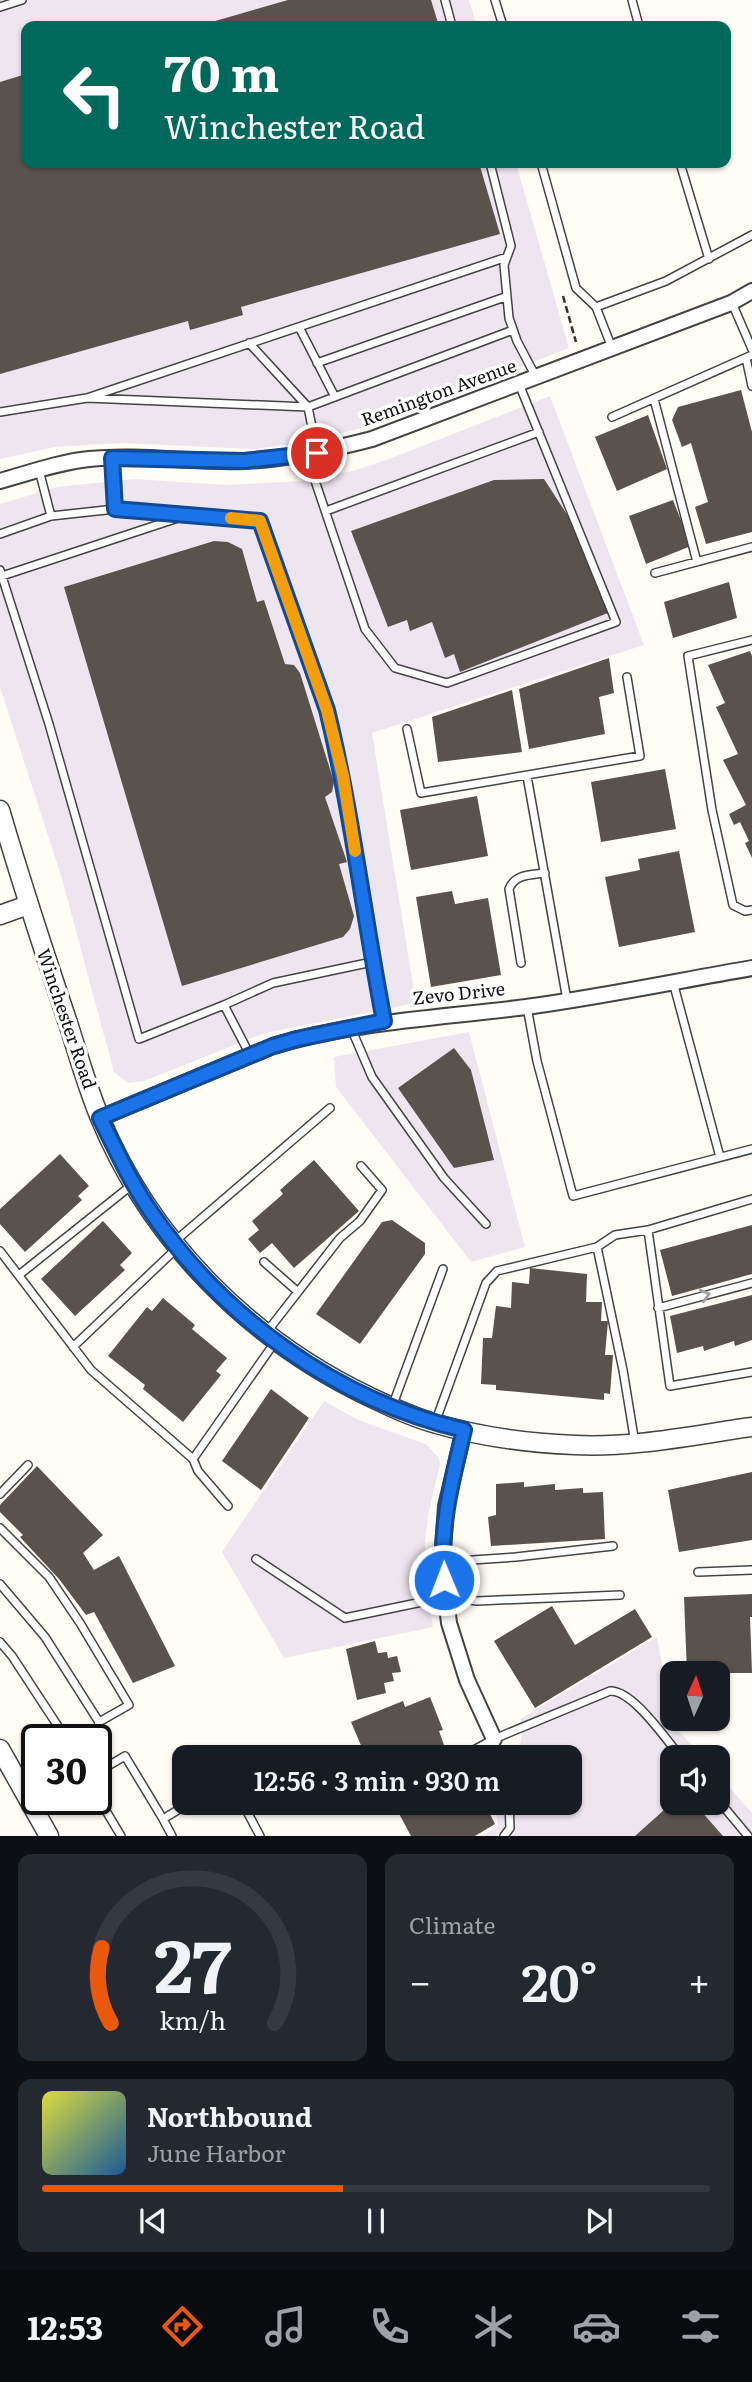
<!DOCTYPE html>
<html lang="en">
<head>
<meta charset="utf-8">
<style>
	body { margin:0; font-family:Literata,serif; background:#242831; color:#f1f3f6; height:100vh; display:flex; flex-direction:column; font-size:26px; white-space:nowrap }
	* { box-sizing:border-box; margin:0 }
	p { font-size:23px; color:#9ea1a6 }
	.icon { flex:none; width:38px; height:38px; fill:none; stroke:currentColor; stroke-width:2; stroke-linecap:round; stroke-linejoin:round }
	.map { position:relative; height:1836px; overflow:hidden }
	.panel { display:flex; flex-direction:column; gap:18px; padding:18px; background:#0d0f14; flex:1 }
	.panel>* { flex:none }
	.hud { position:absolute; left:21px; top:21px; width:710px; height:147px; border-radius:14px; box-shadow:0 2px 5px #0004; background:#00695c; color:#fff; overflow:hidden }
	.needle { width:46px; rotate:3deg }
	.tools { position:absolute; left:660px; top:1661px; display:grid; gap:14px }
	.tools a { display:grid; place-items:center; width:70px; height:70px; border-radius:14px; background:#171b24; box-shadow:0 2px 5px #0004; font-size:35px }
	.speed { position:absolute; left:21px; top:1724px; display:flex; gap:14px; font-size:35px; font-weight:700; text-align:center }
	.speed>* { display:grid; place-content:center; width:91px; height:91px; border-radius:50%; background:#171b24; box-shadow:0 2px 5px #0004; line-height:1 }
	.speed .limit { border:4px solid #111; border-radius:10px; background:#fff; color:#111 }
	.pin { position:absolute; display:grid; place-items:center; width:60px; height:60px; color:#fff; margin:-30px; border:4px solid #fff; border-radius:50%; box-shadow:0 2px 7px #0007 }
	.me { position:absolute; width:77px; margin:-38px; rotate:359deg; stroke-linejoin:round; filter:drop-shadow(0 0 5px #0008) }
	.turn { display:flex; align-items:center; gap:24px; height:147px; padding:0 28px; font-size:32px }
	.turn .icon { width:91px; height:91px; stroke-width:2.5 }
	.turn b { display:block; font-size:49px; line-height:60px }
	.big { font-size:52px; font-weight:600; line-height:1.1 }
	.panel .widget { flex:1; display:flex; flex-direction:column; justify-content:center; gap:10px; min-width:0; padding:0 24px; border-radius:14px; background:#242831 }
	.panel .dial { align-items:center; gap:0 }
	.dial svg { height:182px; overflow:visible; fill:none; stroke:#363941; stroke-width:7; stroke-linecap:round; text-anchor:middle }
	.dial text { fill:#f1f3f6; stroke:none }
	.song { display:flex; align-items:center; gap:21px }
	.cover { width:84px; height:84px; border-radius:10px; background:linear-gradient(135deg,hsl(60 70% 55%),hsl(210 70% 35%)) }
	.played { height:7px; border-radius:4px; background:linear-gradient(90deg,#ea580c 45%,#363941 45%) }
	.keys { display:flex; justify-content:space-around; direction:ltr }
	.heat { display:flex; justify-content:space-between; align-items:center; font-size:38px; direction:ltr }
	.panel .tiles { flex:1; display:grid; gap:18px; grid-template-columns:1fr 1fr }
	.widget:last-child { grid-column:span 2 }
	.trip { position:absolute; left:172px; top:1745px; width:410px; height:70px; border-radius:14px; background:#171b24; box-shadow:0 2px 5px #0004; font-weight:600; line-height:70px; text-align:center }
	.tab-bar { display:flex; height:112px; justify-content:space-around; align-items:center; background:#090b0e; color:#9ea1a6 }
	.tab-bar .icon { width:49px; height:49px }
	.tab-bar .selected { color:#ea580c }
	.tab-bar b { font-size:32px; color:#f1f3f6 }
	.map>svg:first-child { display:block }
	.industrial { fill:#eee6ef }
	.building { fill:#5a524d }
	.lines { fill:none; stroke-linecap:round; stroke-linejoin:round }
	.service-casing { stroke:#444; stroke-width:10 }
	.minor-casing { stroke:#444; stroke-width:18 }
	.tertiary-casing { stroke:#444; stroke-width:21 }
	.path { stroke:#333; stroke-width:2.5; stroke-dasharray:7 3.5; stroke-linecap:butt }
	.service { stroke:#fff; stroke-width:7 }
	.minor { stroke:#fff; stroke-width:14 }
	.tertiary { stroke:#fff; stroke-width:18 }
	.oneway { stroke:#a0a0a0 }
	.route-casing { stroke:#114b97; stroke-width:18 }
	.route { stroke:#1a73e8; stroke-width:12 }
	.slow { stroke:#f59e0b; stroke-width:12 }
	.labels { text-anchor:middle; stroke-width:7; stroke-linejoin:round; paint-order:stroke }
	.street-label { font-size:18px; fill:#111; stroke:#fff }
</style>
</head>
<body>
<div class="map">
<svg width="752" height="1836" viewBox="0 0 752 1836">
	<rect width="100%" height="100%" fill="#fffdf5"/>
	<path class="industrial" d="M0 0H469L477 26H26V163H516L569 348 370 426 302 443 253 449 120 443 55 447 0 459Z
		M550 396 644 645 372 733 416 1003 265 1033 144 1081 128 1083 114 1072 62 879 0 687V504L57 487 135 479 225 485 303 481 353 471 389 459Z
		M469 1032 525 1247 471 1262 336 1087 334 1057Z
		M324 1401 358 1420 426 1444 439 1458 440 1465 428 1515 425 1543 426 1584 433 1627 284 1658 222 1552Z
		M657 1637 673 1725 703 1757H672V1802H718V1774L752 1813V1836H482L498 1826 495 1803 569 1802V1757H511L520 1745 523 1730 520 1719Z"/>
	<path class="building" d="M288 0H431L439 26H198Z
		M26 74V163H479L500 234 241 307 243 315 190 330 188 321 0 374V82Z
		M741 390 752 432V532L706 544 695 507 708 502 691 443 682 447 672 420 678 407Z
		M648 415 667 469 617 491 595 437Z
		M544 479 579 533 608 613 460 672 454 654 445 658 432 622 410 631 407 620 388 627 351 531 494 480Z
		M673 500 691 546 646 564 629 516Z
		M214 541 228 542 242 549 257 602 264 600 285 664 294 665 300 673 334 782 332 792 325 797 347 862 339 864 354 916 350 929 343 937 182 986 64 587Z
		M729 582 737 618 673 638 664 602Z
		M750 651 752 656V858L745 843 749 841 740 822 734 825 729 814 746 805 723 760 738 754 716 707 725 703 708 665Z
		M609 658 614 693 599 697 605 734 529 749 519 689Z
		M512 690 522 752 438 762 432 717Z
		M665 769 676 829 601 842 591 782Z
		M477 796 488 856 411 870 400 810Z
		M679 851 695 932 619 947 605 877 640 870 638 859Z
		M452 891 455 904 488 898 501 975 431 987 416 897Z
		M454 1048 471 1070 494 1160 454 1168 398 1088Z
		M60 1154 89 1186 78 1196 82 1200 25 1252 0 1224V1209Z
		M314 1160 359 1211 294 1268 272 1243 260 1253 248 1239 259 1230 252 1221 283 1194 280 1190Z
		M392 1220 425 1243V1254L360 1344 316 1314 382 1222Z
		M103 1221 132 1253 120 1265 125 1270 75 1316 41 1279Z
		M752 1225V1274L672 1296 660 1250Z
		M530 1268 587 1274 586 1302H602L601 1321H608L605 1355H613L610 1394 604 1393V1400L496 1390V1385L481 1384 483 1338H492L496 1306 511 1308 512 1282 529 1284Z
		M752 1295V1340L735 1346 734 1341 704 1351 703 1346 677 1353 670 1316Z
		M163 1298 195 1325 192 1329 227 1358 216 1371 221 1375 183 1422 143 1389 145 1385 108 1356 147 1307 152 1311Z
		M271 1389 309 1418 261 1490 222 1461Z
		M37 1466 103 1535 83 1553 94 1570 119 1556 175 1666 133 1683 94 1612 86 1615 59 1579 20 1537 23 1535 0 1512V1505Z
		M752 1472V1540L679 1552 668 1490Z
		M524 1482V1487L555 1484V1490L583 1488V1493L603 1492 605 1539 491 1546 488 1517 496 1515V1484Z
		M752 1594V1617H750L752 1673H687L684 1597Z
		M552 1606 575 1645 635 1609 652 1637 535 1708 494 1641Z
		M375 1641 378 1653 387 1652 388 1658 397 1656 401 1672 392 1673 394 1681 384 1683 386 1693 357 1700 346 1649Z
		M430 1697 443 1730 439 1731 444 1745 413 1757H366L351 1722 403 1701 405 1707Z
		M411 1802H484L495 1824 475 1836H411L397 1810Z
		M673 1802H693L723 1836H635Z"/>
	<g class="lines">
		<defs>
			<path id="service" d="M445 0 452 26
				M495 0 503 26
				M632 0 639 26
				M0 7 22 0
				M490 163 511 246 504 265 509 318 517 341 536 377
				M541 163 576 288 596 307
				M680 163 709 259
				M732 303 752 349
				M299 327 335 397
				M249 343 308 407 513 330
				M612 348 596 307 666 281 752 235
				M746 358 752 386
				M317 363 505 297
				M87 398 507 257
				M654 399 697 562
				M0 412 87 398 308 407 317 452
				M612 417 752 355
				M306 454 365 629 395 668 447 683 616 622 519 384
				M112 458 115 509
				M39 470 51 516
				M326 511 539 432
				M0 534 51 516 115 509 260 521 327 710 343 776 384 1021
				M0 570 49 724 139 1039 224 1005 251 1057
				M655 573 752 547
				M2 576 184 516
				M752 640 688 656 712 810 733 905 745 911 752 910
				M407 729 421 793 640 756 627 677
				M527 776 567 1000
				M521 963 509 889C515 874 530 875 545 873
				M673 982 720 1157
				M224 1005 273 983 372 962
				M527 1007 537 1061 573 1196 752 1149
				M351 1028 372 1077 444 1178 486 1224
				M752 1199 648 1230 670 1386 752 1372
				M174 1242 330 1108
				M597 1247 615 1235 648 1230
				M0 1251 91 1370 193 1459 198 1471 228 1506
				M264 1262 298 1292
				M19 1275 133 1184
				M658 1308 752 1283
				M266 1333 340 1238 360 1221 382 1190 361 1166
				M73 1347 177 1248
				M392 1407 443 1269
				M435 1423 486 1283 497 1271 597 1247 623 1370 635 1443
				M193 1459 275 1342
				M0 1494 28 1465
				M0 1528 49 1577 80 1623 129 1705 99 1722 96 1738 92 1740
				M256 1559 345 1618 446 1597 477 1601 620 1595
				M442 1562 516 1557 613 1546
				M698 1572 752 1570
				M0 1584 45 1637 99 1722
				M0 1642 12 1656 67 1740
				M494 1739 498 1757
				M461 1757 494 1739 610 1691C633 1690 666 1740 681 1757
				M96 1773 125 1756 163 1819
				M18 1779 37 1769
				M96 1794 121 1836
				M718 1800 748 1836
				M242 1802 260 1836
				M172 1836 163 1819 191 1802
				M504 1836 510 1828 509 1802"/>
			<path id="minor" d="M0 481C29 473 59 462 89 459 141 454 193 463 245 461 288 459 330 450 372 439L731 303 752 291
				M100 1118 273 1046C357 1021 440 1018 526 1007 601 997 677 981 752 968
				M464 1430 446 1506 442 1562 449 1623 467 1680 494 1739"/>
			<path id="tertiary" d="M0 810C21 881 44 952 68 1023 78 1054 87 1087 100 1118 151 1241 250 1340 370 1397 391 1407 414 1418 437 1424 481 1437 529 1443 575 1445 634 1448 693 1435 752 1427
				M0 915 28 905
				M0 1749 49 1836"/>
		</defs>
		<use href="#service" class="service-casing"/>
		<use href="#minor" class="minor-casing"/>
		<use href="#tertiary" class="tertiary-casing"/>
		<path class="path" d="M563 296 576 342"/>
		<use href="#service" class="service"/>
		<use href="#minor" class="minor"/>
		<use href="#tertiary" class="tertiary"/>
	</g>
	<defs><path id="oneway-chevron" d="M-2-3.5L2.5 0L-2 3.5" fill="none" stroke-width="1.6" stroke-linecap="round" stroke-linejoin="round" transform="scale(1.75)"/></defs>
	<use class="oneway" href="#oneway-chevron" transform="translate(705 1295) rotate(-15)"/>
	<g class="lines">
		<defs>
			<path id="route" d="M317 453 244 461 112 458 115 509 260 521 327 710C352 813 364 918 384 1021L297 1039 273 1046 100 1118C116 1150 131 1183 151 1212 223 1318 338 1401 464 1430 452 1480 439 1529 444 1580"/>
		</defs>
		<use href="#route" class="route-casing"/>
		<use href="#route" class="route"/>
		<path class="slow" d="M231 518 260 521 327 710 343 776 355 851"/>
	</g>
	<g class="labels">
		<g class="street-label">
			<text transform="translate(439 393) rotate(-20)" y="6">Remington Avenue</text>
			<text transform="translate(459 994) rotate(-6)" y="6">Zevo Drive</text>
			<text transform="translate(66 1019) rotate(71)" y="6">Winchester Road</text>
		</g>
	</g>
</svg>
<div class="tools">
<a><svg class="needle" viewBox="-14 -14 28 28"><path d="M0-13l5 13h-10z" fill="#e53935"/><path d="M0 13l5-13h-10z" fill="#9ea1a6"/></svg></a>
<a><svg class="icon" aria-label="sound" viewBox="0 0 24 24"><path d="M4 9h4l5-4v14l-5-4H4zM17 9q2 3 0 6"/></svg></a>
</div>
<div class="speed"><div class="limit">30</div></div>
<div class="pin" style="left:317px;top:453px;background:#d93025"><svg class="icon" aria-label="arrive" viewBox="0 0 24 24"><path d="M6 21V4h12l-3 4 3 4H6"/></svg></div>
<svg class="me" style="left:444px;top:1580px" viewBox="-20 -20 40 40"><circle r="17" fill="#1a73e8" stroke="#fff" stroke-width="3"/><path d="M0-11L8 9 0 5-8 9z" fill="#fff"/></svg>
<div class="trip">12:56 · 3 min · 930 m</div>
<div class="hud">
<div class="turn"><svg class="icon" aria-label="left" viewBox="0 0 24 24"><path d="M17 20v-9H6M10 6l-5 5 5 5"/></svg><div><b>70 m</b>Winchester Road</div></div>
</div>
</div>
<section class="panel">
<div class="tiles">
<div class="widget dial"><svg viewBox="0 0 100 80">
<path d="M14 69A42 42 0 1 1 86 69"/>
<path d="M14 69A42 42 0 0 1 10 36" stroke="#ea580c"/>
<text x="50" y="56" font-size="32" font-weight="700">27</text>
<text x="50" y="72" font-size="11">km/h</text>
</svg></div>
<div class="widget"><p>Climate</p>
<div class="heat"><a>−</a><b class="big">20°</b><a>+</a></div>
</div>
<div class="widget">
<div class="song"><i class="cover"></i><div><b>Northbound</b><p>June Harbor</p></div></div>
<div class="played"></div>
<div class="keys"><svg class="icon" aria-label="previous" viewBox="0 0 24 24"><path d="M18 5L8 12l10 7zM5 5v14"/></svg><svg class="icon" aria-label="pause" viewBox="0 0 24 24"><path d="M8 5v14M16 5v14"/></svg><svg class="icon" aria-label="next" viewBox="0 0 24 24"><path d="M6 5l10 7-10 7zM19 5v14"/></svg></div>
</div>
</div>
</section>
<nav class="tab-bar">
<b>12:53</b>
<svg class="icon selected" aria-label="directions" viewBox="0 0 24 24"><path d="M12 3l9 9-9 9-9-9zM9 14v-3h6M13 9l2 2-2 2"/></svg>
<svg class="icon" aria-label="music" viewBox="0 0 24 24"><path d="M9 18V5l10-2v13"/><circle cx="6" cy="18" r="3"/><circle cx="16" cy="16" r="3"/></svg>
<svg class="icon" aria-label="phone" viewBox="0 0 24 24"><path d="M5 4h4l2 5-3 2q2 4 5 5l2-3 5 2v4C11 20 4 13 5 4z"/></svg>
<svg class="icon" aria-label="climate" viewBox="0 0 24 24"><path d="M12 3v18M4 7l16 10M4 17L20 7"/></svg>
<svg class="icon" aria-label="car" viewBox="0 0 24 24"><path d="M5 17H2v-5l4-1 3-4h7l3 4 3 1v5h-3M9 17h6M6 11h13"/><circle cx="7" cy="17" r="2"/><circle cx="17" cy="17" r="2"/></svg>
<svg class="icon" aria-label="filters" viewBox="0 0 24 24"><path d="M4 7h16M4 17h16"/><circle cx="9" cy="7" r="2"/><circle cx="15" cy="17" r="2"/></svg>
</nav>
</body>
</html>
